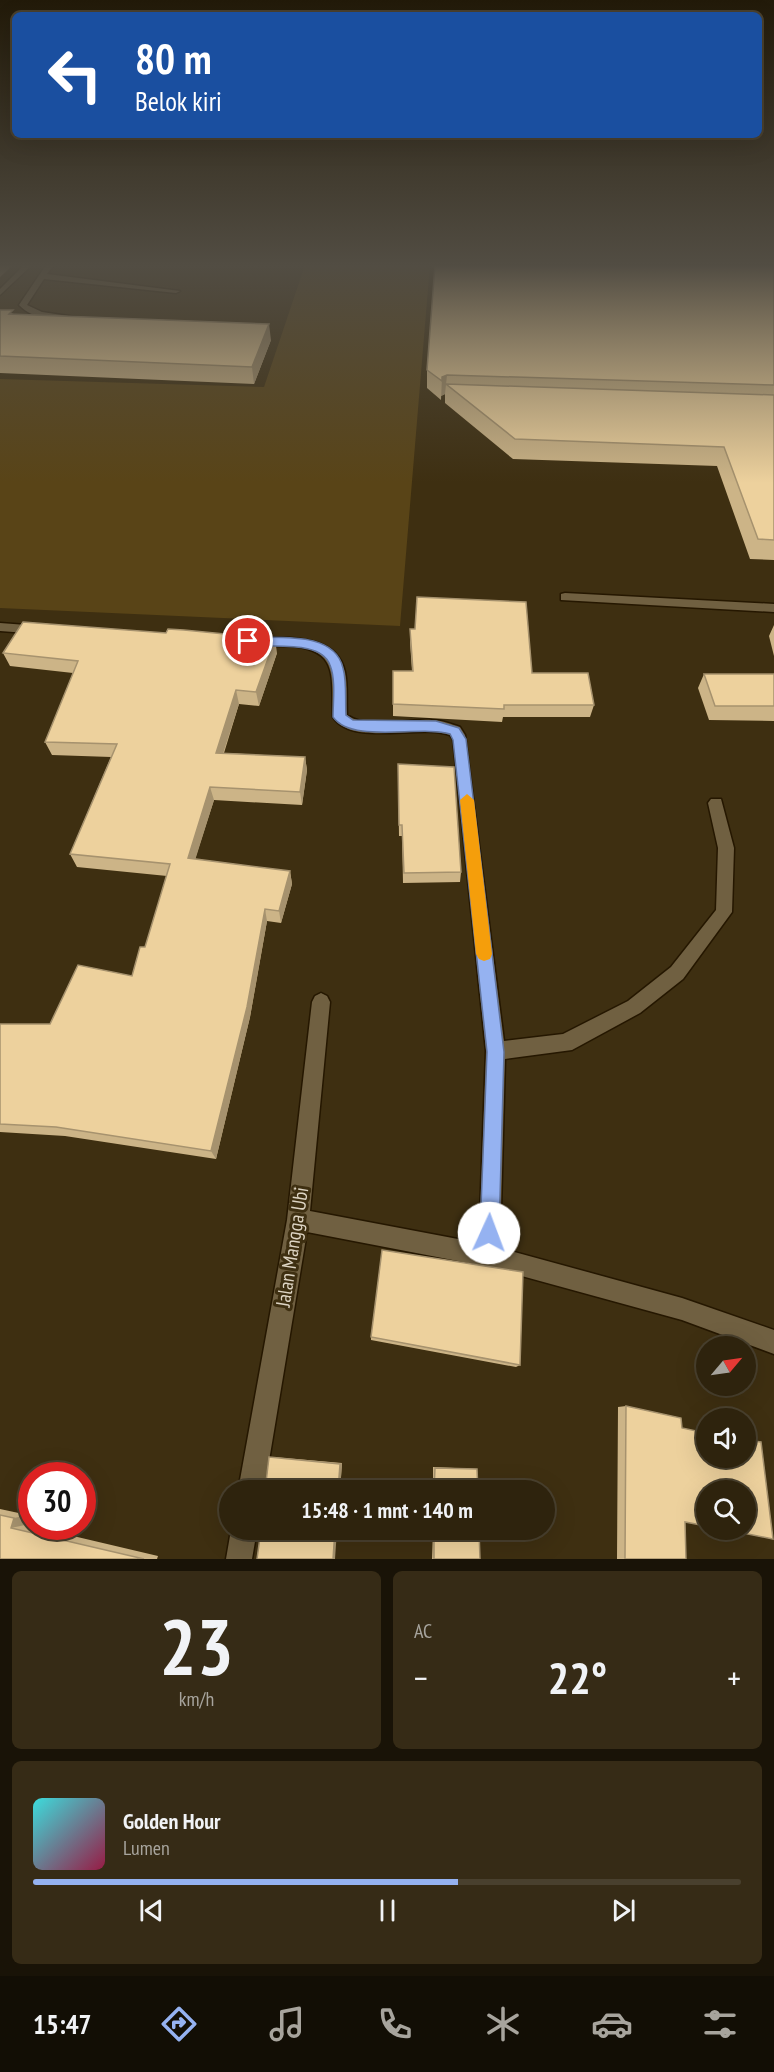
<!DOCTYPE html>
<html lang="id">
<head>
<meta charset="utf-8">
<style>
	body { margin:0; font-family:"PT Sans Narrow",sans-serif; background:#362b16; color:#f1f3f6; height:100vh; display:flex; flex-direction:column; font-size:22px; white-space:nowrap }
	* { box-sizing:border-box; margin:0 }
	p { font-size:20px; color:#a7a49d }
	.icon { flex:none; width:33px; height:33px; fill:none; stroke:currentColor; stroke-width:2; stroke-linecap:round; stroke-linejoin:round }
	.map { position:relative; height:1559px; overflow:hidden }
	.panel { display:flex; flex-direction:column; gap:12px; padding:12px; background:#191307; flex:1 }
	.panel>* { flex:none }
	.banner { position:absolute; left:12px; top:12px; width:750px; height:126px; border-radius:9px; box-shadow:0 6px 24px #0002,0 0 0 2px #49402e; background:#1a4fa0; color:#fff; overflow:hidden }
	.needle { width:39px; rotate:61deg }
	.fabs { position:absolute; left:696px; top:1336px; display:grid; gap:12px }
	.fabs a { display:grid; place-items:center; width:60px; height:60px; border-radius:50%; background:#2e230d; box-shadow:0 6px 24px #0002,0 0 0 2px #49402e; font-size:30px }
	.speed { position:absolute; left:18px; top:1462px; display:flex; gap:12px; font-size:30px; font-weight:700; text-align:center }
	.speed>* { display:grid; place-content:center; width:78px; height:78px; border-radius:50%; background:#2e230d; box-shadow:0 6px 24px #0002,0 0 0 2px #49402e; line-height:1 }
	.speed .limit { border:9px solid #d22; background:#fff; color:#111 }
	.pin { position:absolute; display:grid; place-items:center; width:51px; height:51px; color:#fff; margin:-26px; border:3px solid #fff; border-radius:50%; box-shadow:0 2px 6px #0007 }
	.me { position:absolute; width:66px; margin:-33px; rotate:2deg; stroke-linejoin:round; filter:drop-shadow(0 0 4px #0008) }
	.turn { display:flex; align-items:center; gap:21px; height:126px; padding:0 24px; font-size:27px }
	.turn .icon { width:78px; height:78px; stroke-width:2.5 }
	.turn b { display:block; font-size:42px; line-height:51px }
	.big { font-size:45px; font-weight:800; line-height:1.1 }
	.panel .card { flex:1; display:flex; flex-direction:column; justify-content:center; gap:9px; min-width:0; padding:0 21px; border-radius:9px; background:#362b16 }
	.panel .dial { align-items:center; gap:0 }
	.dial b { font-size:78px; line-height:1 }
	.song { display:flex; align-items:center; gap:18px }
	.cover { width:72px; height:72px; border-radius:9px; background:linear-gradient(135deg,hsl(180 70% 55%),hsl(340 70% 35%)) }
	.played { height:6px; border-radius:3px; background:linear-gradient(90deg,#95b2f1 60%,#49402e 60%) }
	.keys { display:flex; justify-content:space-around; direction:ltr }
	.heat { display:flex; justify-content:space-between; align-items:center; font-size:33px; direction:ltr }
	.panel .tiles { flex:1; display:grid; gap:12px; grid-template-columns:1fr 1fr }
	.card:last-child { grid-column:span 2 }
	.trip { position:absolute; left:219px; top:1480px; width:336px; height:60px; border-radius:30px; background:#2e230d; box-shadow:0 6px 24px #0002,0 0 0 2px #49402e; font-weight:800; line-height:60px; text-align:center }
	.menu { display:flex; height:96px; justify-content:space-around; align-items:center; background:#120e05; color:#a7a49d }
	.menu .icon { width:42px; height:42px }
	.menu .active { color:#95b2f1 }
	.menu b { font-size:27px; color:#f1f3f6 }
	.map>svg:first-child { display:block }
	.green { fill:#594417 }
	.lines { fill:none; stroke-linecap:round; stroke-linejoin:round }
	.minor-casing { stroke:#251700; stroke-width:3 }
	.minor { fill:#706041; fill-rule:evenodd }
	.wall { fill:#ccb487 }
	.shaded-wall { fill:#a6926e }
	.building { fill:#edd19d; stroke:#a6926e; stroke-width:1.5 }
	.route { fill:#95b2f1; stroke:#61749d; stroke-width:1.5 }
	.slow { fill:#f59e0b }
	.labels { text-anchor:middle; stroke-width:6; stroke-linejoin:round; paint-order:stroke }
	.near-street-label { font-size:20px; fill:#ddd4c3; stroke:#3e2f11 }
</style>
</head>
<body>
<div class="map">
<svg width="774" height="1559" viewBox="0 0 774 1559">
	<rect width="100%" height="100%" fill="#3e2f11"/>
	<path class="green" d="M305 265H430L400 626 0 608V379L264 387Z"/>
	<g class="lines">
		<defs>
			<path id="minor" d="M24 265H32L0 295V289Z
				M46 265H54L47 274 180 291 176 293 44 279 27 305 42 312 82 318 78 320C58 319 34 321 19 305Z
				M565 593 774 604V612L561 600V594Z
				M0 623 40 626 46 630 40 634 0 631Z
				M256 637C286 638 337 633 345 672 348 686 346 701 347 715 371 731 405 718 432 720 442 720 451 724 460 727L465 735 504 1041 563 1034 628 1001 671 967 716 910 718 848 708 803 711 799H721L734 848 732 912 683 979 640 1013 572 1050 505 1059 500 1248 682 1298 774 1330V1354L682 1320 489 1267 307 1232 264 1491H238L287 1220 312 1002 315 996 321 993 327 996 330 1002 310 1211 479 1243 486 1051 453 739 450 735C419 724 352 747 333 717 331 677 340 649 289 646 277 646 263 647 251 644L250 641Z
				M231 1530H257L252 1559H226Z"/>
		</defs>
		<use href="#minor" class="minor-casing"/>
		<use href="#minor" class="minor"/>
	</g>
	<path class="wall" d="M774 265V560L750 559 717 466 513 459 445 403V394L441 396V400L427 388V370Z
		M0 310 14 314 271 340 254 384 0 373Z
		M774 625V656L769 636Z
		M410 629 532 673 594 705 590 717H503L502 722 393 716V671H412L410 642Z
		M3 653H277L259 706 239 704 224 753 305 757 307 770 302 805 214 800 195 859 290 871 292 884 281 923 267 921 250 1017 216 1159 65 1136 0 1132V1024H50L132 976 145 947 167 876 77 867 70 854 111 757 52 755 45 742 73 673 10 666Z
		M704 674H774V721L709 720 698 688Z
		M398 764 461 872 460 882 403 883 402 836H399Z
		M371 1337 520 1365 516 1367 371 1340Z
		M626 1406 685 1522 686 1559H617L618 1407Z
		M269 1457H273L342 1463 340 1491Z
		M433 1467 477 1469 478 1491H433Z
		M0 1509 28 1515 25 1525 32 1526V1527H35L158 1556 157 1559H0Z
		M433 1530H479L480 1559H432Z"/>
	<path class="shaded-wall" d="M0 265H13L0 277Z
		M269 324 271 340 254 384 252 367Z
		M447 375 445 394 441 396V400L442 377Z
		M275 639 277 653 259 706 256 692Z
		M236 690 239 704 219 766 216 753Z
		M305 757 307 770 302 805 300 792Z
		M210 787 214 800 192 870 188 858Z
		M290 871 292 884 281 923 279 911Z
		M265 909 267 921 250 1017 216 1159 211 1151Z
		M342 1463 340 1491H338L340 1464Z
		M28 1515 25 1525 11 1528 14 1518Z
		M335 1530H337L335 1559H333Z"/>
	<path class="building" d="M435 265H774V385L447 375 442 377V381L427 370Z
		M0 310H13L9 314 269 324 252 367 0 356Z
		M446 384 774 395V540L758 539 724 447 515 439Z
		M417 597 526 602 532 673H588L594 705H504V709L393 704V671H413L410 629H415Z
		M23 622 166 633 168 629 184 630 275 639 256 692 236 690 216 753 305 757 300 792 210 787 188 858 290 871 279 911 265 909 247 1007 211 1151 56 1127 0 1124V1024H50L78 965 132 976 140 947H145L170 864 70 854 117 744 45 742 78 661 3 653Z
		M704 674H774V706H715Z
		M398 764 454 767 461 872 404 873 402 825H399Z
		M382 1250 523 1272 520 1365 371 1337Z
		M626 1406 681 1418 682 1428 706 1433V1458H746V1440L761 1442 773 1539 728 1530H746V1491H706V1526L685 1522 686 1559H625Z
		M269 1457 340 1464 338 1491H265Z
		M435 1468 477 1469 478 1491H434Z
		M0 1515 14 1518 11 1528 144 1559H0Z
		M261 1530H335L333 1559H257Z
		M434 1530H479L480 1559H434Z"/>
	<linearGradient id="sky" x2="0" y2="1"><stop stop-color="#221a09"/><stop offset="0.55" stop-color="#524d43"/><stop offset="1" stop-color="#524d43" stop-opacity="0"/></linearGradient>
	<rect width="774" height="483" fill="url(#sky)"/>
	<path class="route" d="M248 637C277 639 334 630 343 668 347 682 345 700 346 715L353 720 436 721 459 728 466 739 504 1052 499 1233 496 1240 489 1243 482 1240 480 1233 487 1052 453 740 450 734C420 725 352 744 333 717 333 702 336 680 330 665 320 638 267 650 243 644V638Z"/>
	<path class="slow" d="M467 794 474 800 492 954 490 959 484 961 479 959 476 954 460 800Z"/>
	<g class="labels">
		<g class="near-street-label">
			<text transform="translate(292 1247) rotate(-81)" y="7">Jalan Mangga Ubi</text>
		</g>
	</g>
</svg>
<div class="fabs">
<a><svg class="needle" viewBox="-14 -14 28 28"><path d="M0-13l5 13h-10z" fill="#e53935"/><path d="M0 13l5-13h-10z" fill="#a7a49d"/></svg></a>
<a><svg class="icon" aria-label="sound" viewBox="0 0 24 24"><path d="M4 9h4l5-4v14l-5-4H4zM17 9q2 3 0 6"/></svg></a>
<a><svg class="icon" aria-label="search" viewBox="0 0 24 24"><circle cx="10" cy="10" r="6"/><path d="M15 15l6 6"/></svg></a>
</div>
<div class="speed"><div class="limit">30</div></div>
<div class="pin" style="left:248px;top:641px;background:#d93025"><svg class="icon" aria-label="arrive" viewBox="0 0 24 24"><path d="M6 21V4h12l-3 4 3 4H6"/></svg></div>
<svg class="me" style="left:489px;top:1233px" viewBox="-20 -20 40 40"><circle r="19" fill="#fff"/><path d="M0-13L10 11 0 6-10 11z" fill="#95b2f1"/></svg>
<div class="trip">15:48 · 1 mnt · 140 m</div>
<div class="banner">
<div class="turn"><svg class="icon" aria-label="left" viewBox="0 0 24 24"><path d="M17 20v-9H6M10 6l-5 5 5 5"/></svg><div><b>80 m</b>Belok kiri</div></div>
</div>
</div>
<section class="panel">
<div class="tiles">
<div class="card dial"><b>23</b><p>km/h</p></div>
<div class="card"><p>AC</p>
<div class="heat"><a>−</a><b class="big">22°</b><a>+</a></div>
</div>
<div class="card">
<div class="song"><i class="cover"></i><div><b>Golden Hour</b><p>Lumen</p></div></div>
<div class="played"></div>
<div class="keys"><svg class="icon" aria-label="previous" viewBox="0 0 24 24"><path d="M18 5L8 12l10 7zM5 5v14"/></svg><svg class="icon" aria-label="pause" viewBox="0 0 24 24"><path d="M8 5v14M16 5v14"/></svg><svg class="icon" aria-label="next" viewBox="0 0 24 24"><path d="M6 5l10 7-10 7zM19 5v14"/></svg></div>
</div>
</div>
</section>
<nav class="menu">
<b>15:47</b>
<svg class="icon active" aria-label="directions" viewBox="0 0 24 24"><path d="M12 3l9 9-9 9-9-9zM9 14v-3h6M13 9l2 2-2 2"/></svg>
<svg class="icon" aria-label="music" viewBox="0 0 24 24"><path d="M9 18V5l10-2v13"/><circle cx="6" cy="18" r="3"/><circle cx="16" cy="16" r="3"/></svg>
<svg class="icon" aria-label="phone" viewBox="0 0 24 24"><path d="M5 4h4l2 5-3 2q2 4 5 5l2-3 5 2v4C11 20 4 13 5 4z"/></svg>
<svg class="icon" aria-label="climate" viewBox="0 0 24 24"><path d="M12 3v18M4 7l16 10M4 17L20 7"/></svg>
<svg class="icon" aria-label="car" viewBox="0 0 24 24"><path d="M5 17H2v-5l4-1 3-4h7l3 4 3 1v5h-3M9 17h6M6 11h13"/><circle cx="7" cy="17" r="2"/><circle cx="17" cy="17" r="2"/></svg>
<svg class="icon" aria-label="filters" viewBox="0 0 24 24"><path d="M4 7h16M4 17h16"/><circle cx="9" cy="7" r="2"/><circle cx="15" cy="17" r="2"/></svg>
</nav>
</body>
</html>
